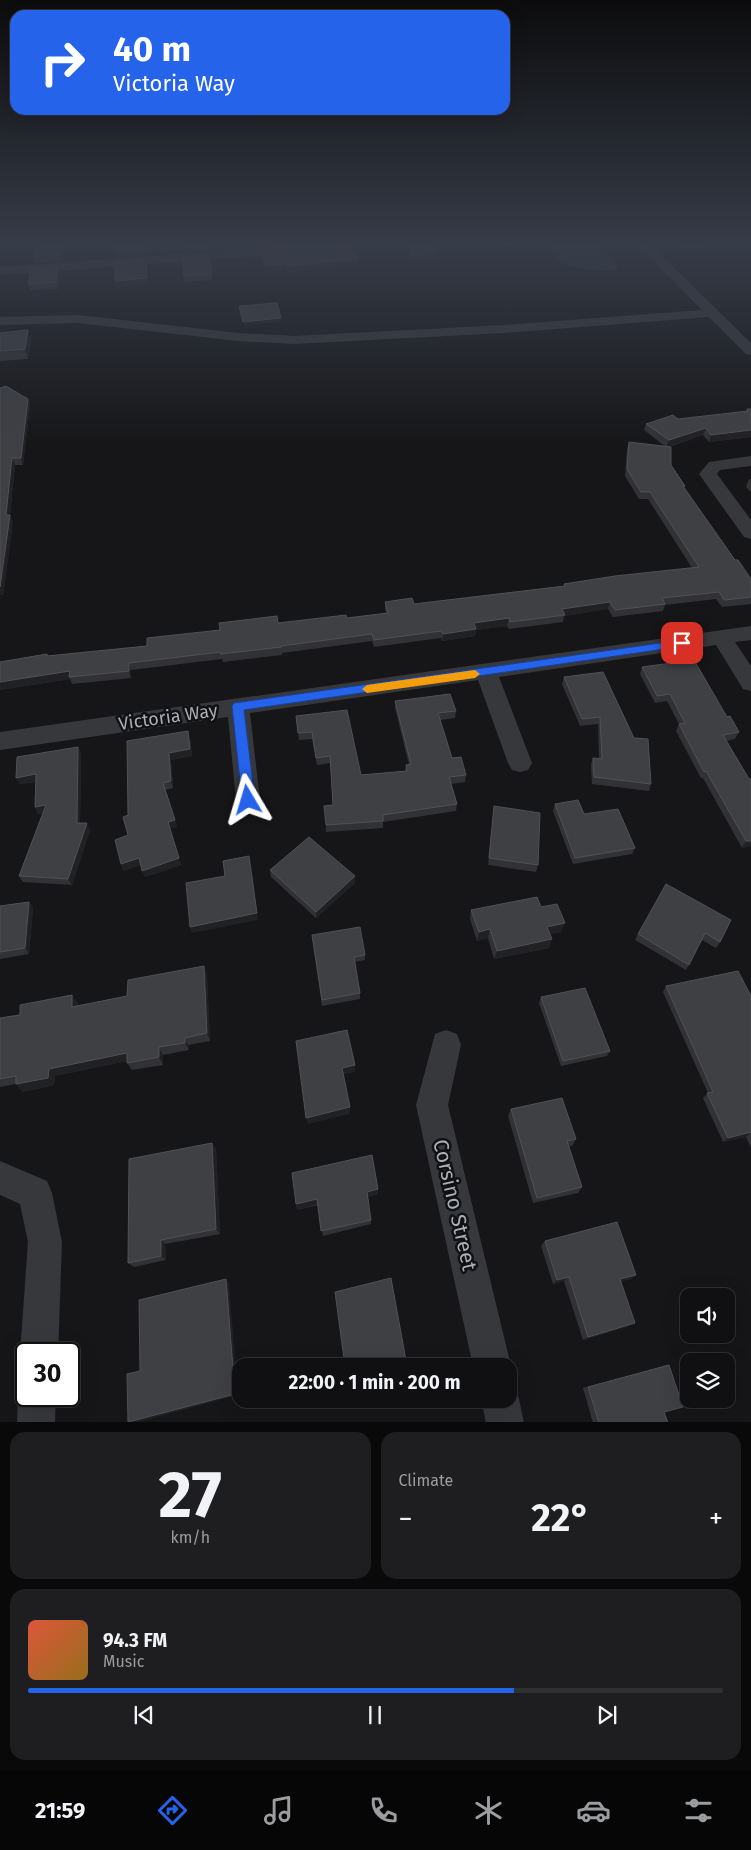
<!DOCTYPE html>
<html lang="en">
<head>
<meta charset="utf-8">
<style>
	body { margin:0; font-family:"Fira Sans",sans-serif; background:#1e1e20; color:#f1f3f6; height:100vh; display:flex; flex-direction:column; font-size:19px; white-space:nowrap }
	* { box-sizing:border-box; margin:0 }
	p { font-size:16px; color:#9c9d9f }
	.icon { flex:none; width:28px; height:28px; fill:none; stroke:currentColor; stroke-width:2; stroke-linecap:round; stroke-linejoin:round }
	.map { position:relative; height:1422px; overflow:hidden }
	.side { display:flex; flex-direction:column; gap:10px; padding:10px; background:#09090a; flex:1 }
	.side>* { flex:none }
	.hud { position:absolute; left:10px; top:10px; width:500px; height:105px; border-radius:15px; box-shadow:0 5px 20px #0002,0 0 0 1px #303032; background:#2563eb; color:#fff; overflow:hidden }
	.tools { position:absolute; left:680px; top:1288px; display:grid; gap:10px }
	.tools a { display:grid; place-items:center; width:55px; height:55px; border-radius:10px; background:#101012; box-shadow:0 5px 20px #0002,0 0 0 1px #303032; font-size:25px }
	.speed { position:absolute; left:15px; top:1342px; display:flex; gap:10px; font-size:25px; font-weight:700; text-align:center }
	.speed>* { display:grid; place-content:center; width:65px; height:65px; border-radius:50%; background:#101012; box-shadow:0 5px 20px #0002,0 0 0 1px #303032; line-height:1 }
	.speed .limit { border:2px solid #111; border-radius:8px; background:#fff; color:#111 }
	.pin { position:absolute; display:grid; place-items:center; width:42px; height:42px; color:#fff; margin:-21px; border-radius:10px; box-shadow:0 2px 8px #0006 }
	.me { position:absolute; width:55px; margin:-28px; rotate:353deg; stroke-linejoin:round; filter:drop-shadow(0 0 4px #0008) }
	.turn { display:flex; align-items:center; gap:18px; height:105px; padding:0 20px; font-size:22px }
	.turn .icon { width:65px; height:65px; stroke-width:2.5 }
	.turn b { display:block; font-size:35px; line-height:42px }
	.big { font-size:38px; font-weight:700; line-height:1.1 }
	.side .widget { flex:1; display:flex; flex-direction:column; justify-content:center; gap:8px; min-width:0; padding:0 18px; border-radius:15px; background:#1e1e20 }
	.side .dial { align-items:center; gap:0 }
	.dial b { font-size:65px; line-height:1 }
	.song { display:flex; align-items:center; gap:15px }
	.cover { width:60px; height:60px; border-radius:8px; background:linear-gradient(135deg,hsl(10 70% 55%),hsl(40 70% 35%)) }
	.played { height:5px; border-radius:2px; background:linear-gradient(90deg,#2563eb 70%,#303032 70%) }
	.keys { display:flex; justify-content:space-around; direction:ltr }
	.heat { display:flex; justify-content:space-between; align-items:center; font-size:28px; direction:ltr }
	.side .tiles { flex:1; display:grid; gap:10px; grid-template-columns:1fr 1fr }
	.widget:last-child { grid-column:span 2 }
	.trip { position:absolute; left:232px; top:1358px; width:285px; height:50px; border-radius:15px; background:#101012; box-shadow:0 5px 20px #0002,0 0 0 1px #303032; font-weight:700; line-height:50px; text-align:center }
	.tabs { display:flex; height:80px; justify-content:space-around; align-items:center; background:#060607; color:#9c9d9f }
	.tabs .icon { width:35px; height:35px }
	.tabs .active { color:#2563eb }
	.tabs b { font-size:22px; color:#f1f3f6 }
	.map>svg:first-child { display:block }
	.water { fill:#2d353b }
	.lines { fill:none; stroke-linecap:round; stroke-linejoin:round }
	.minor { fill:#37383c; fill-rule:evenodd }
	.wall { fill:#323236 }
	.shaded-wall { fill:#212124 }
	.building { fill:#3f4044; stroke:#4f5156 }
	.route { fill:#2563eb; stroke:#184099 }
	.slow { fill:#f59e0b }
	.labels { text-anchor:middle; stroke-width:5; stroke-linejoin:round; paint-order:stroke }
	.street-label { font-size:18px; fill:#a9aeb7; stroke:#111113 }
	.near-street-label { font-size:21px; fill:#a9aeb7; stroke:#111113 }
</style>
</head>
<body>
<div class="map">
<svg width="751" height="1423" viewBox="0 0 751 1423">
	<rect width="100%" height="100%" fill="#161618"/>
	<path class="water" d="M549 246H601L614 261 618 269C609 273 569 268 560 262 555 258 552 251 549 246Z"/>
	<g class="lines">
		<path class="minor" d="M292 246H348L342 250 0 275V267Z
			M639 246H652L751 343V355L746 354 709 317 504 333 294 344 238 341 78 323 0 325V317L78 315 238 333 294 336 504 325 702 310Z
			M751 456V466L720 470 717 474 751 520V539L744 537 699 474 709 462Z
			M751 626V640L735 642 751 666V691L743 689 716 645 499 677 532 763 528 770 520 772 512 770 508 763 478 680 250 713 260 800 257 807 248 810 239 807 236 800 228 717 0 750V732Z
			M446 1030 457 1034 461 1045 448 1105 511 1366 509 1371V1366H473L416 1105 435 1034Z
			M0 1161 47 1181 52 1193 62 1242 58 1354H26V1367L20 1354 28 1242 20 1204 0 1195Z
			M26 1381V1396H56L55 1423H17L18 1396 24 1383Z
			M509 1384 514 1385 519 1399 524 1423H486L481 1399H509Z"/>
	</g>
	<path class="wall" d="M62 246 63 252 62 261 35 263 34 256Z
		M115 246H145L146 255 116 257 114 251Z
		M180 246H207L208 250 181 252Z
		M405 246H433L437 260 413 262Z
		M679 246H726L683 249Z
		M262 252 357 259V265L288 272 287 270 266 272Z
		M209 255 212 280 185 282 182 257Z
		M58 266 60 272 58 289 30 290 28 284Z
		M28 330 31 340 28 359 0 361V333Z
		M0 388 28 399 30 405 23 465H15L10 515 13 522 3 595H0Z
		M747 409H751V437L709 442 703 435 669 447 671 465 685 486 684 488 735 560 751 579V604L722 607 716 599 665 605 663 611 613 617 608 609 564 616 563 622 509 629 507 626 476 630 475 636 442 641 441 638 374 647 372 641 282 653V655L223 662 222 659 131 670V678L72 684 70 679 0 690V662L47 654 48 656 147 646 278 623 347 618 386 613 385 609V602L414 604 564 586V584L692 568 648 499H639L625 476 627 449 629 442 666 447 644 430 646 424 678 419 746 411Z
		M749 479H751V492L746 487Z
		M642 667 727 717 739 732 735 739 726 741 751 846 742 848 703 778H701L676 731 679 724 667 701 655 703 640 674Z
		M603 672 651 784 649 791 592 784 591 765 593 758 599 759 598 724 580 726 562 684 564 677Z
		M395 701 456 711 455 718 440 720 452 758 466 775 465 782 451 784 457 804 456 811 383 822V828L326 832V825L333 805 331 763 317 765 312 739 299 740 296 716 361 775 405 771 406 765H409L395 708Z
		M188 731 190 738 192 756 171 760 173 788 165 790 177 827 170 829 181 865 145 877 141 865 123 871 121 864 128 835V815Z
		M78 747 81 754 80 823 90 830 72 885 23 882 19 876 43 813 38 814 35 807 36 782 20 784 16 778Z
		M555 804 584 814 635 848 632 854 573 864 553 811Z
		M494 806 538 865 536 872 488 865Z
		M270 870 355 876V883L316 918 271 877Z
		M29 902 33 908 29 954 0 959V906Z
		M471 910 561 932 550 934 552 939 549 948 494 959 488 938 477 941 470 919Z
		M731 920 720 942 716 948 702 940 686 970 635 940 638 934Z
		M312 935 365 955V960L355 962 360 993V999L322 1006Z
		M204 966 207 975 210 1041 188 1045 189 1050 163 1055V1065L132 1070 127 1063V1061L55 1076 54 1085 23 1092 16 1084 0 1087V1018L78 1003V1006L127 996Z
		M666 986 751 996V1148L746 1137 723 1142 703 1098 708 1093 663 992Z
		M541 997 610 1051 607 1056 561 1066 539 1003Z
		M511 1109 576 1139 572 1146H569L582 1187 578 1193 533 1203 508 1116Z
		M212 1143 216 1149 220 1234 165 1244 166 1260 134 1267 128 1263Z
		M378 1189V1194L368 1197 371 1224 323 1236 318 1205 297 1210 296 1204Z
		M545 1241 636 1275 631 1279 621 1281 629 1326 583 1340 564 1281 553 1284 541 1246Z
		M669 1365 664 1412 668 1423H593L583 1388Z"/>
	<path class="shaded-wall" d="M60 246H62L63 252 62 261 60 255Z
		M437 253V260L413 262V256Z
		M357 259V265L288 272V266Z
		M146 260 148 284 116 288 115 281Z
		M287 264V270L266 272 265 266Z
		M58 266 60 272 58 289 56 282Z
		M281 318V322L243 325V322Z
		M28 330 31 340 28 359 25 349Z
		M28 399 30 405 23 465 21 458Z
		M706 428 703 435 667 447 669 440Z
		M751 430V437L709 442 711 435Z
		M12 458 15 465 9 523 6 515Z
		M10 515 13 522 3 595H0V587Z
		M610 602 608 609 564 616 562 609Z
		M509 618 507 626 476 630 475 636 442 641 443 634 474 623Z
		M129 663 131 670V678L129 671Z
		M70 671 69 677 70 679 0 690V682Z
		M188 731 190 738 192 756 171 760 173 788 171 781 169 753Z
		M78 747 81 754 80 829 77 823Z
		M36 774 39 781 20 784 16 778Z
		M46 805 50 812 38 814 35 807Z
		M175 820 177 827 170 829 181 865 145 877 142 871 168 822Z
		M87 823 90 830 72 885 68 879Z
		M746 841H751V846L742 848Z
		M249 856 258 920 192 933 190 927Z
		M139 858 142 865 123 871 121 864Z
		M355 876V883L316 918V912Z
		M29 902 33 908 29 954 25 948Z
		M565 923 561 932 544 936 547 927Z
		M490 929 488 938 477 941 479 932Z
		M552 939 549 948 494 959 497 951Z
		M204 966 207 975 210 1041 207 1033Z
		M72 995 78 1003 77 1015 72 1007Z
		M185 1038 188 1045 189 1050 185 1043Z
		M159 1047 163 1055V1065L159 1057Z
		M127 1053 132 1060 55 1076 54 1085 23 1092 16 1084 49 1069Z
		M355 1065V1072L342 1075V1068Z
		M350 1107V1114L308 1124 306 1118Z
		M751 1132 746 1137 723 1142 728 1138Z
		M212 1143 216 1149 220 1234 216 1229Z
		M378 1189V1194L367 1197V1192Z
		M317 1199 318 1204 297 1210 296 1204Z
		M161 1240 165 1244 166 1260 161 1256Z
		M636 1275 631 1279 615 1283 620 1279Z
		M569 1277 564 1281 553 1284 557 1280Z
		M226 1279 229 1283 238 1395 135 1423 128 1422Z
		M635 1323 629 1326 583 1340 588 1337Z"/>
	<path class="building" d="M36 246H61L60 255 34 256Z
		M115 246H144L145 249 114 251Z
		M338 246H351L357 259 288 266 287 264 265 266 262 252Z
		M409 246H433L437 253 413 256Z
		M209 255 212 274 184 276 182 257Z
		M146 260 147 278 115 281V262Z
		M58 266 56 282 28 284 31 268Z
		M277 303 281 318 243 322 239 306Z
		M28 330 25 349 0 351V333Z
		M6 386 28 399 21 458H12L6 515H10L0 587V388Z
		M747 409H751V430L711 435 706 428 669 440 646 424 673 415 678 419 748 411Z
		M629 442 671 447V465L685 486H683L735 560H738L751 579V597L724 600 719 592 662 598 665 604 615 610 610 602 562 609 565 615 510 622 509 618 474 623 476 629 443 634 441 631 374 640 372 634 281 646V647L221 654V652L129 663V671L69 677 70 671 0 682V662L47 654V656L147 646V638L220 630 219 623 277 616 278 623 346 615 347 618 388 613 385 602 412 598 414 604 565 586 564 584 615 576 699 567 650 492H641L627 469Z
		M694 660 727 717 730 716 739 732 723 735 749 779H751V841H746L706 771 704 772 679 724 685 723 670 694 657 696 642 667Z
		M603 672 634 738 648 739 651 784 594 777 593 758 602 759 600 717 582 719 564 677Z
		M450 694 456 711 438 713 452 758 461 757 466 775 449 777 457 804 383 815V821L326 825 324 806 333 805 330 756 316 758 312 732 298 733 296 716 347 710 361 775 407 771 406 765 411 764 395 701Z
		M188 731 190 749 169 753 171 781 163 783 175 820 168 822 179 858 142 871 139 858 121 864 115 840 128 835 123 817 128 815 127 741Z
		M78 747 77 823H87L68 879 19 876 46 805 35 807 36 774 16 778 17 757Z
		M578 800 584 814 618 809 635 848 575 858 555 804Z
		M494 806 540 813 538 865 489 858Z
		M309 837 355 876 316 912 270 870Z
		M249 856 257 913 190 927 186 883 225 876 223 861Z
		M666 884 731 920 720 942 705 933 689 965 638 934Z
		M537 897 541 907 557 904 565 923 547 927 552 939 497 951 490 929 479 932 471 910Z
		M29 902 25 948 0 952V906Z
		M360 927 365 955 354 957 360 993 322 1000 312 935Z
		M204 966 207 1033 185 1038V1043L159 1047V1057L127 1063V1053L49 1069 48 1078 16 1084V1076L0 1079V1018L20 1015V1005L72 995V1007L127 996 128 980Z
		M738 971 751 996V1133V1132L728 1138 707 1093 713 1092 666 986Z
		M585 988 610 1051 563 1061 541 997Z
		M347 1030 355 1065 342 1068 350 1107 306 1118 296 1041Z
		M562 1098 576 1139 567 1141 582 1187 537 1198 511 1109Z
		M212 1143 216 1229 161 1240V1256L128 1263 129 1159Z
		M372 1155 378 1189 367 1192 371 1220 321 1231 317 1199 296 1204 292 1173Z
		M617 1222 636 1275 620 1279 635 1323 588 1337 569 1277 557 1280 545 1241Z
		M391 1278 407 1366H345L335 1292Z
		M226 1279 235 1394 128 1422 127 1374 140 1371 139 1300Z
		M669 1365 683 1407 664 1412 668 1423H599L588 1387Z"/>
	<linearGradient id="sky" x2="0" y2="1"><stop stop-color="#0c0c0d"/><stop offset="0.55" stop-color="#363c48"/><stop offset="1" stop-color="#363c48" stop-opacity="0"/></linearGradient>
	<rect width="751" height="445" fill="url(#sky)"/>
	<path class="route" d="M682 640 685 641 687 643 685 646 244 710 255 800 253 803H244L242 800 232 706 234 703Z"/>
	<path class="slow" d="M475 670 480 674 475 678 367 693 362 689 367 685Z"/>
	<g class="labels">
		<g class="street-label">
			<text transform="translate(168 717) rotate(-8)" y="6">Victoria Way</text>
		</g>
		<g class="near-street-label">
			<text transform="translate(455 1205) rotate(77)" y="7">Corsino Street</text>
		</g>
	</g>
</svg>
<div class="tools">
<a><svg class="icon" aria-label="sound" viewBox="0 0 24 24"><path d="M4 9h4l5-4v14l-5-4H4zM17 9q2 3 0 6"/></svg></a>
<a><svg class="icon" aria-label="layers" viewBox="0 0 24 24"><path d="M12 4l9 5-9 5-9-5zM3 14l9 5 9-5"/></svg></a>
</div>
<div class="speed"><div class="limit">30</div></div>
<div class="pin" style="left:682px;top:643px;background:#d93025"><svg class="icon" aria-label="arrive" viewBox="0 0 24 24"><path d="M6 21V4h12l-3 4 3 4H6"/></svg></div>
<svg class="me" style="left:248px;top:800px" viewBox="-20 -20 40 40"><path d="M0-17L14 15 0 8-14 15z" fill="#2563eb" stroke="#fff" stroke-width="4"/></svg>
<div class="trip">22:00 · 1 min · 200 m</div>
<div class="hud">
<div class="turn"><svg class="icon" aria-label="right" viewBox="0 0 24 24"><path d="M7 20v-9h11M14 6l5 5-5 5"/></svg><div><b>40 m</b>Victoria Way</div></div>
</div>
</div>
<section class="side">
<div class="tiles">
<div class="widget dial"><b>27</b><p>km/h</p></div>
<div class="widget"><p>Climate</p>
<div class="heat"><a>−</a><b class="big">22°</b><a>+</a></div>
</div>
<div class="widget">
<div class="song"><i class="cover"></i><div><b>94.3 FM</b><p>Music</p></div></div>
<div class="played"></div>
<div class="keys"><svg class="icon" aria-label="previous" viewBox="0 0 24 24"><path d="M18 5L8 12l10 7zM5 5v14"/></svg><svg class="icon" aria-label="pause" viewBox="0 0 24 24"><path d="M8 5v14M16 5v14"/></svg><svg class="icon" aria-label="next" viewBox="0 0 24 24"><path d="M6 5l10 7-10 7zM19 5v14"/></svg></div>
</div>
</div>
</section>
<nav class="tabs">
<b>21:59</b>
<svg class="icon active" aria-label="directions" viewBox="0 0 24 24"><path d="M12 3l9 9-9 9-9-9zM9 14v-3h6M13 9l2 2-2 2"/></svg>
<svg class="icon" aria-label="music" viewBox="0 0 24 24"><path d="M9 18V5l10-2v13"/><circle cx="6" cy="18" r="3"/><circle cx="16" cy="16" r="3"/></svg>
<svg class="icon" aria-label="phone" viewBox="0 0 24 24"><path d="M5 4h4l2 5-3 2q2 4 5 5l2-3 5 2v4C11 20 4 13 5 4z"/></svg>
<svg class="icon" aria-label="climate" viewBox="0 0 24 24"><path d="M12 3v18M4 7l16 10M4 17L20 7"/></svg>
<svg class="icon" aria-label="car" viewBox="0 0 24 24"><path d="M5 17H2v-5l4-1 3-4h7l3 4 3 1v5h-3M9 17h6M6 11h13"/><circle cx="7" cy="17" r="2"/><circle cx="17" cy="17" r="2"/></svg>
<svg class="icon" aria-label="filters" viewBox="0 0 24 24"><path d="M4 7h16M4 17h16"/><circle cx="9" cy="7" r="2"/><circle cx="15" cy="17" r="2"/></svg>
</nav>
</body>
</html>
